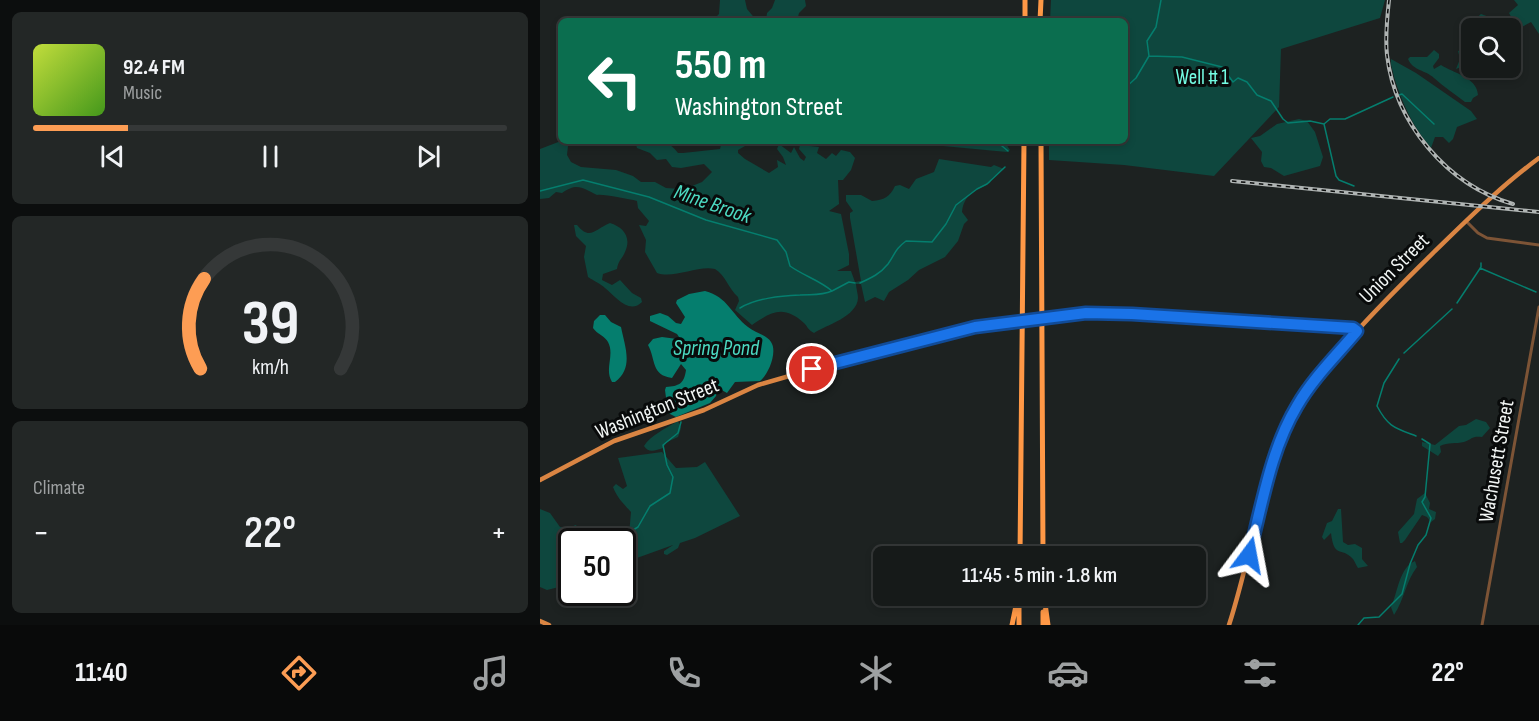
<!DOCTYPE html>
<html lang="en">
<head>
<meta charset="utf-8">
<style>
	body { margin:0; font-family:"Sofia Sans Condensed",sans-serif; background:#232726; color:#f1f3f6; height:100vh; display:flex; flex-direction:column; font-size:22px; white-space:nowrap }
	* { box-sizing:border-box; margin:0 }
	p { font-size:20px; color:#9ea1a2 }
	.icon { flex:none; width:33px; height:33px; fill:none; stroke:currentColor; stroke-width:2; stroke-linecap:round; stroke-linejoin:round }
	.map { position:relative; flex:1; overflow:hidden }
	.details { display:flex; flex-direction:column; gap:12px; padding:12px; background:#0c0e0e; width:540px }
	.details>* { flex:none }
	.banner { position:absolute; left:18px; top:18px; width:570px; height:126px; border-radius:9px; box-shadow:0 3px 9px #0003,0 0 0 2px #353838; background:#0b6e4f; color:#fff; overflow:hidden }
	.buttons { position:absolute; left:921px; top:18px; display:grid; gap:12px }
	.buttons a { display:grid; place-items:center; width:60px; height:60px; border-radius:9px; background:#161a19; box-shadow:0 3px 9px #0003,0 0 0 2px #353838; font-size:30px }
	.speed { position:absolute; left:18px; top:528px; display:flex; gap:12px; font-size:30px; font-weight:700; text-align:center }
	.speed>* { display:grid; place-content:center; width:78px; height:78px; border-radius:50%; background:#161a19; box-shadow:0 3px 9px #0003,0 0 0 2px #353838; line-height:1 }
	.speed .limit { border:3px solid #111; border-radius:9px; background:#fff; color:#111 }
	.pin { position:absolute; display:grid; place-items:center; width:51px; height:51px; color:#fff; margin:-26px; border:3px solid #fff; border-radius:50%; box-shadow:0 2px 6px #0007 }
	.me { position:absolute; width:66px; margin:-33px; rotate:13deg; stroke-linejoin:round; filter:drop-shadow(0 0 4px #0008) }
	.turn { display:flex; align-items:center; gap:21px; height:126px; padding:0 18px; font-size:27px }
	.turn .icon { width:78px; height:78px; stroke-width:2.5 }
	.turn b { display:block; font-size:42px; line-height:51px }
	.big { font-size:45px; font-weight:600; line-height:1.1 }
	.details .widget { flex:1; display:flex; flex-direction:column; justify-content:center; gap:9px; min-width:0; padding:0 21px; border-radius:9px; background:#232726 }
	.details .dial { align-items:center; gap:0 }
	.dial svg { height:156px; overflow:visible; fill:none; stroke:#353838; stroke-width:7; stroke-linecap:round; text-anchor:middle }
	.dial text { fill:#f1f3f6; stroke:none }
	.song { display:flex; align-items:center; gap:18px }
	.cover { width:72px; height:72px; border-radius:9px; background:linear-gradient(135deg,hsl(70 70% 55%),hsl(100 70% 35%)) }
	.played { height:6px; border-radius:3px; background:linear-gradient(90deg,#fd9d54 20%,#353838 20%) }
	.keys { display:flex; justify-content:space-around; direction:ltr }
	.heat { display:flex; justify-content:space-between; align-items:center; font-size:33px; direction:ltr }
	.trip { position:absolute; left:333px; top:546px; width:333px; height:60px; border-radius:9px; background:#161a19; box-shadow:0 3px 9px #0003,0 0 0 2px #353838; font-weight:600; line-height:60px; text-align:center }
	.dock { display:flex; height:96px; justify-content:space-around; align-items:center; background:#090a0a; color:#9ea1a2 }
	.dock .icon { width:42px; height:42px }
	.dock .current { color:#fd9d54 }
	.dock b { font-size:27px; color:#f1f3f6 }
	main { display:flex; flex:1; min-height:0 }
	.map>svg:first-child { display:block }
	.green { fill:#0e473e }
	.water { fill:#057e6e }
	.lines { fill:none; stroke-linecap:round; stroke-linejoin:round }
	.stream { stroke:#057e6e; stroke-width:1.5 }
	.minor { stroke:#7d5436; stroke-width:3 }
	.major { stroke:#da8543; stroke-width:4.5 }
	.highway { stroke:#ff9846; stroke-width:5 }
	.rail-casing { stroke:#afb4b3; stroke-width:4 }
	.rail { stroke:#090b0b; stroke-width:1.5; stroke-dasharray:4.5; stroke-linecap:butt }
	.major-bridge { stroke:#da8543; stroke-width:4.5 }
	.route-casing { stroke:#114b97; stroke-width:15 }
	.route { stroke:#1a73e8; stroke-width:10 }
	.labels { text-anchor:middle; stroke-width:6; stroke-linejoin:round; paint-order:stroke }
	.park-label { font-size:21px; fill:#74fde4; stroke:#090b0b }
	.street-label { font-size:21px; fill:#f2f6f5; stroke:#090b0b }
	.water-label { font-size:22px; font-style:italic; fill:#4cdac2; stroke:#090b0b }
</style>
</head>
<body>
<main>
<section class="details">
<div class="widget">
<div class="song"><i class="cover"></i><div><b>92.4 FM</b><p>Music</p></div></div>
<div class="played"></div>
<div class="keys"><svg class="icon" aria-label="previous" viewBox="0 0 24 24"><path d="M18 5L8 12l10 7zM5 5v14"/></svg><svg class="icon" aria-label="pause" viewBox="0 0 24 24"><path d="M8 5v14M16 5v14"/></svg><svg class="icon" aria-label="next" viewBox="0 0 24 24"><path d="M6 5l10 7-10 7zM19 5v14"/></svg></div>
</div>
<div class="widget dial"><svg viewBox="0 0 100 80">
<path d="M14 69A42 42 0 1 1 86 69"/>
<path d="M14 69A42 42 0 0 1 16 23" stroke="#fd9d54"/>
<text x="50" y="56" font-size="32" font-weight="700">39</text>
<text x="50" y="72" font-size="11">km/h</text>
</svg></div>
<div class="widget"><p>Climate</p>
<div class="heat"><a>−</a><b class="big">22°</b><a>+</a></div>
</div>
</section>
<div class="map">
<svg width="999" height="625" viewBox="0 0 999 625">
	<rect width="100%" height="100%" fill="#1d2221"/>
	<path class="green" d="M180 0H205L207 9 217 21H172L179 14Z
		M235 0H265L266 6 259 13 257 21H226L227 13 232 8Z
		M511 0H845L840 18 741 49 739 107 674 176 584 165 509 160V141H585V21H510Z
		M974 0H999V34L991 22 978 29 969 13 978 5Z
		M941 14 949 17 951 24 956 28H932V68H940V71L937 74 931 72 926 65 916 69 920 59 918 51 923 49 929 42 923 37 926 27Z
		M894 50 899 54V58L893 66 894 69 901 65C913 73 937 77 938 95L933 98 931 102H925C915 94 904 87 894 78 886 70 873 71 868 59L870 57H887Z
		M851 59 876 73 931 111 937 119 917 127 913 139 909 143 903 137H895L891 148C873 127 862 103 854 77 853 70 850 65 851 59Z
		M759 119 767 121 775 132 783 157 780 166 744 176 731 168 724 167 721 161 722 152 711 138 720 136 737 124Z
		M21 141H33L28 146 27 155 31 162 41 167 76 170 93 176 101 182H115L126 188 140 189 152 186 162 182 172 172 164 164 141 168 132 167 126 159 117 160 110 153 97 148 95 141C114 141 125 136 138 153H143L180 149 181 145 174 141H208L205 146 198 150V153L205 159 229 173 238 167 237 160 246 165 243 157 237 149 239 144 251 153 254 147 260 158 264 161 266 157 259 149 260 145 279 147 277 153 286 159 292 153 296 156 301 150 310 152 315 158 311 170 303 180H298L299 204 289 211 301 214 309 254V265L297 271H311L315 282 321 281 310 218V213L313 211 306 201V195H321L332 201C344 200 350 197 355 186L360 185 369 189 376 179 394 172 399 159 451 167 454 165 464 169 452 178 450 183C436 190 424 194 422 212L428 220 424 224 418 241 405 257 379 270 368 280 349 292 344 301 335 297 325 302 321 284H316C316 288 318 294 318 298 317 317 286 325 274 333 268 330 268 327 264 323 244 305 232 311 212 325L195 310 199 301 198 297C188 288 186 276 175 269 158 265 134 279 117 273L105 252 106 240 99 225 106 226 109 221 98 208 97 201C88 199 64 194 57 195 43 188 37 182 22 193L16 192 9 198 0 199V149Z
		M403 141H464L470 150 467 152 403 146 401 144Z
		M70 223C83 227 92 237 85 252 82 259 78 261 77 269L63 274 62 280 72 285 80 280 92 293 101 298 102 302C89 315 75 296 65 288 61 284 54 281 48 277L44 257 46 246 36 236 34 225H37C50 241 55 229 70 223Z
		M936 419 946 422 950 428 942 437C931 436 933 439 924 442 916 444 908 442 900 446L901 452 898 456 882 446V442L895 445 919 426 926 425Z
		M138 421 141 428 138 437 127 442 123 448C116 450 109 454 104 446 110 436 126 428 138 421Z
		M122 452 136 468 157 467 165 462 200 516 155 538 140 543 138 548 127 555 124 554V551L133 545 83 563 82 542 79 541 89 535 91 512C84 504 77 498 73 487L76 484 83 489 87 486 78 458Z
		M885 493 890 503 889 509 896 512 895 519 891 522 887 517 882 515 865 540 862 543H860L858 532 874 514 877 499Z
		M0 509 10 513 20 527 28 528 36 525 43 540 44 541 32 542V592L35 593 26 598 27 590 23 586 7 590 0 587Z
		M798 509H801L803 542 808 545 815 544 822 548V559L828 566 818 568C816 565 815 562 813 559 801 546 794 559 791 533L784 540 782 537 787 523 792 521Z
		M875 561 877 567C866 581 864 600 854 615L851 607C858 592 859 568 875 561Z"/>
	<path class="water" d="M165 291C188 297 191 314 208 327 215 333 227 335 231 342 238 352 228 375 220 381L195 382 187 393 178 388 176 396 170 403 136 417 128 413 125 390 126 387C139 386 144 384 146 370L141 364 132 378C111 375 116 360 108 345L113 339 122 337 137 339 139 337 137 334 110 321V316L120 313 128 316 136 323 141 324 145 317 136 303 137 300 149 294Z
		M60 315H65L71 322 81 327C85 347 94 368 75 382H72C64 369 75 355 68 342 65 336 57 334 53 328L54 321Z"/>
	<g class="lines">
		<path class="stream" d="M609 56 642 57 682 67 693 82 698 78 707 82 717 95 731 101 743 119 748 123 770 121 784 124 796 176 799 180 814 186
			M585 88 596 78 609 56 607 41 616 27 621 0
			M859 95 862 94 894 124
			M784 124 790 119H805L853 97
			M456 141 468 151
			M0 191 43 180 109 197 166 220 237 240 246 252 250 266C264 276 279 280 292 291L309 282 315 283
			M940 268 996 292
			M320 283C331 278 340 274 348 264 356 253 354 250 366 241L392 242 406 224 416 205 437 189 447 184 465 167
			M917 303 941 267V263
			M200 308C217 298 240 296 260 295 271 294 281 296 292 291
			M864 353 912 309
			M859 359 844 383 837 406C848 427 855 428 876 436
			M74 542 98 527 110 506 130 493 133 477 127 465 123 445 138 433 141 422
			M818 625 824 618 839 617 862 594 870 564 878 545 886 535 891 518 882 502 885 497 890 444 882 439"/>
		<path class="minor" d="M926 221 938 233 947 238 999 245
			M942 625 999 307"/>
		<path class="major" d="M510 317 546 313H574L809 327 817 331
			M0 480 74 441 164 410 218 385 329 353 435 327 475 321
			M0 621 9 625
			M689 625C711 557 720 485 750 420 764 390 788 366 809 340 836 309 865 281 894 252 928 219 961 186 999 158"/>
		<path class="highway" d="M485 21V0
			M500 21 501 0
			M501 141 503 556
			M480 556 484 141
			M504 596 508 625
			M472 625 478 596
			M479 625V603
			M503 625V612"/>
		<defs>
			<path id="rail" d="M849 0C847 18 845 37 847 55 855 123 907 185 973 204
				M692 181 999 212"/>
		</defs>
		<use href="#rail" class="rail-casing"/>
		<use href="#rail" class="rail"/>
		<path class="major-bridge" d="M475 321 510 317"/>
	</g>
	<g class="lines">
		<defs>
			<path id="route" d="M272 369 435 327 546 313 592 314 813 328 817 331C797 355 773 378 757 406 730 451 722 506 709 555"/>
		</defs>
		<use href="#route" class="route-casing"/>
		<use href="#route" class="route"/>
	</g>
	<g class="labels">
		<g class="park-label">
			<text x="662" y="84">Well # 1</text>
		</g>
		<g class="street-label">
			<text transform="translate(854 268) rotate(-45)" y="7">Union Street</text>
			<text transform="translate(117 408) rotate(-22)" y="7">Washington Street</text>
			<text transform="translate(956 461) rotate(-80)" y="7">Wachusett Street</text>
		</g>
		<g class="water-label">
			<text transform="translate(173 203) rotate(19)" y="8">Mine Brook</text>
			<text x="176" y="355">Spring Pond</text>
		</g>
	</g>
</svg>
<div class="buttons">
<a><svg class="icon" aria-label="search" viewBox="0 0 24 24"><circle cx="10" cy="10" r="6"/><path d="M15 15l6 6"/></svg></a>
</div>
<div class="speed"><div class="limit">50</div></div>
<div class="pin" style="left:272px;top:369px;background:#d93025"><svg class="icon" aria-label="arrive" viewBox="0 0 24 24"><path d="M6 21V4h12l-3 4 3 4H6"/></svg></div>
<svg class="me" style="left:709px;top:555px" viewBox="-20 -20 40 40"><path d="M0-17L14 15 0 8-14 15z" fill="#1a73e8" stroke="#fff" stroke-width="4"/></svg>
<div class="trip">11:45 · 5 min · 1.8 km</div>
<div class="banner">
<div class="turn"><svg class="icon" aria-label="left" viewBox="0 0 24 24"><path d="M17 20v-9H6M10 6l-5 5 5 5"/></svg><div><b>550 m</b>Washington Street</div></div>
</div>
</div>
</main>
<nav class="dock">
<b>11:40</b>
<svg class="icon current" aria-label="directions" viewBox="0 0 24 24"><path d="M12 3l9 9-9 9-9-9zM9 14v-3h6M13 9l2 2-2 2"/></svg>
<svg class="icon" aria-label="music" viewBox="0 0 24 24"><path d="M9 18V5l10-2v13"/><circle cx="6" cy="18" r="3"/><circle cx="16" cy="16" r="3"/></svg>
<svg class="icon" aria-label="phone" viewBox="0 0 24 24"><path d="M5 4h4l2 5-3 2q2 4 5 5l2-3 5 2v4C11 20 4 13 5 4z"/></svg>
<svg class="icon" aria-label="climate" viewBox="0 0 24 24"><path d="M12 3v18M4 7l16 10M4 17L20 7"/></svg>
<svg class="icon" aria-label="car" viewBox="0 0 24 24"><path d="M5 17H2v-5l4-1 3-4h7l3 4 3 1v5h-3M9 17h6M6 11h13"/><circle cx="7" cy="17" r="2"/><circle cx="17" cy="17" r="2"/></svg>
<svg class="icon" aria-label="filters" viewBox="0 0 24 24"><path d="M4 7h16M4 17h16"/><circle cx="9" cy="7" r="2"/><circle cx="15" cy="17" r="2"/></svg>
<b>22°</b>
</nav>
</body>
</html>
